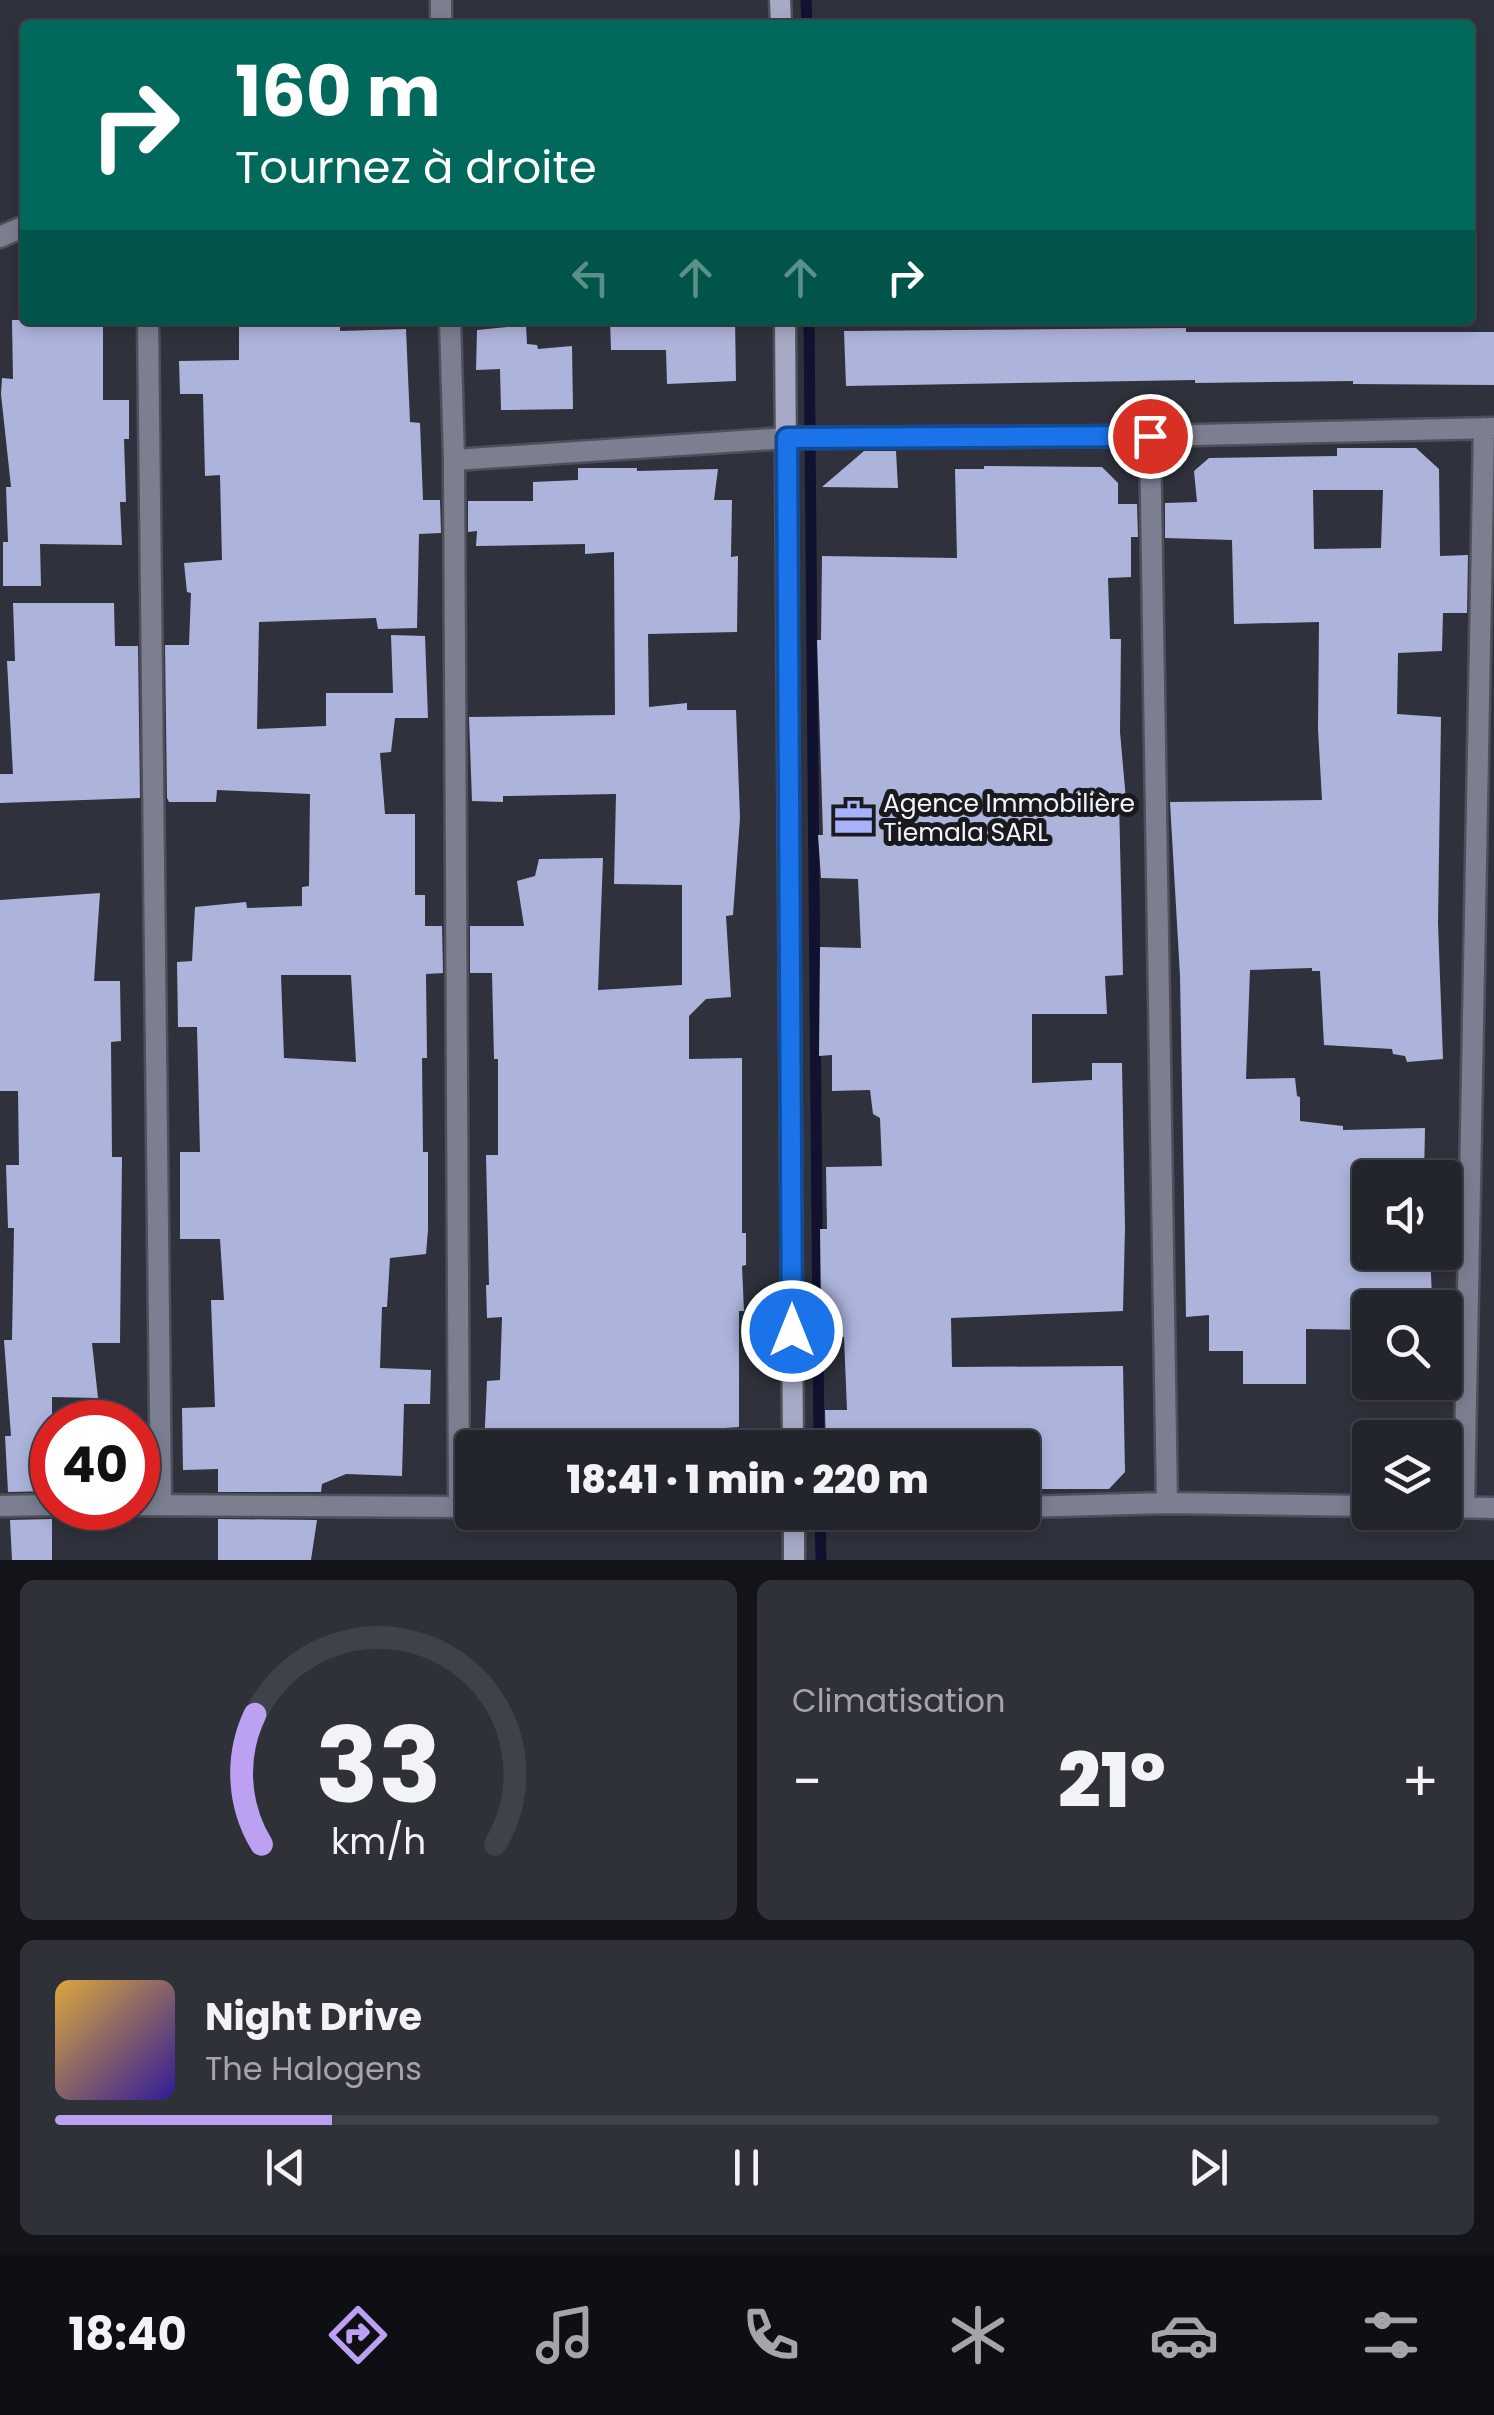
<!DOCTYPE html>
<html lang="fr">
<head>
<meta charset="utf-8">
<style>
	body { margin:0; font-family:Poppins,sans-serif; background:#2f3139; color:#f1f3f6; height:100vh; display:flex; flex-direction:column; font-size:38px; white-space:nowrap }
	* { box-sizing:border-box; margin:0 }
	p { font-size:32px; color:#a3a5aa }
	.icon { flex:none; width:55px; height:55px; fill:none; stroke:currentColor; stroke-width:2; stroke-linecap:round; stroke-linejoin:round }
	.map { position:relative; height:1560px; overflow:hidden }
	.details { display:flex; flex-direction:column; gap:20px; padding:20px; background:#131419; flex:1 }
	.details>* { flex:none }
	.top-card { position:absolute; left:20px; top:20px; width:1455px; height:305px; border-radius:10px; box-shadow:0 5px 15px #0003,0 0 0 2px #404249; background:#00695c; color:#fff; overflow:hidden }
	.controls { position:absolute; left:1352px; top:1160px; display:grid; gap:20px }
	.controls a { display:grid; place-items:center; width:110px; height:110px; border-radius:10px; background:#23252d; box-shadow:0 5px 15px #0003,0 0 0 2px #404249; font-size:50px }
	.speed { position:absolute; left:30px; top:1400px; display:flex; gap:20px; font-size:50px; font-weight:700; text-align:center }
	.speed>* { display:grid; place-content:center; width:130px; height:130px; border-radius:50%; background:#23252d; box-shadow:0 5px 15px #0003,0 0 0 2px #404249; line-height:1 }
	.speed .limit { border:15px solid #d22; background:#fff; color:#111 }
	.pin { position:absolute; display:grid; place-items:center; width:85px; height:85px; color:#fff; margin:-42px; border:5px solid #fff; border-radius:50%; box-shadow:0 2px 10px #0007 }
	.me { position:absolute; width:110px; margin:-55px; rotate:0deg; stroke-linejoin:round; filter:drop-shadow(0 0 8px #0008) }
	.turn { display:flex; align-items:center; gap:35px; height:210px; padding:0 50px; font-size:45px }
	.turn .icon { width:130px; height:130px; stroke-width:2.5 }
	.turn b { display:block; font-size:70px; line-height:85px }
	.lanes { display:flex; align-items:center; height:95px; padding:0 50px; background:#0003; justify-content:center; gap:50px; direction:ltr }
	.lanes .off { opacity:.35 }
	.big { font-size:75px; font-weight:800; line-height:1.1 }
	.details .card { flex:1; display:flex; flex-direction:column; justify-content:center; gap:15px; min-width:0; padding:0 35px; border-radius:15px; background:#2f3139 }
	.details .dial { align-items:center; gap:0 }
	.dial svg { height:260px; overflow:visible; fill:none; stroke:#404249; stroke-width:7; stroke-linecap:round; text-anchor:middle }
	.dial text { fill:#f1f3f6; stroke:none }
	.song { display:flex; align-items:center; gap:30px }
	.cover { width:120px; height:120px; border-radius:15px; background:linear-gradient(135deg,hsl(40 70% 55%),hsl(250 70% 35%)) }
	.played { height:10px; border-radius:5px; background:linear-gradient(90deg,#bca0f2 20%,#404249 20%) }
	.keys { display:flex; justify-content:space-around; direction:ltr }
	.heat { display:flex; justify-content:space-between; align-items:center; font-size:55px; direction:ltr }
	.details .tiles { flex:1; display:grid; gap:20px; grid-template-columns:1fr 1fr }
	.card:last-child { grid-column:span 2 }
	.trip { position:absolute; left:455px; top:1430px; width:585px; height:100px; border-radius:10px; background:#23252d; box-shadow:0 5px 15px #0003,0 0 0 2px #404249; font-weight:800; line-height:100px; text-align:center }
	.tab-bar { display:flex; height:160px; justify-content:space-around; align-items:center; background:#0e0f12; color:#a3a5aa }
	.tab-bar .icon { width:70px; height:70px }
	.tab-bar .on { color:#bca0f2 }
	.tab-bar b { font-size:45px; color:#f1f3f6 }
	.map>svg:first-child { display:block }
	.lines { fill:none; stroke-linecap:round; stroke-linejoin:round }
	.stream { stroke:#10122f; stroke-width:11 }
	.building { fill:#adb4dc; fill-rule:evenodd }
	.street-casing { stroke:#4e505b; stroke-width:25 }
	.secondary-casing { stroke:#4e505b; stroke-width:25 }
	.street { stroke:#7c7f90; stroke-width:20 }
	.secondary { stroke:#a6aac5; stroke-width:20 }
	.route-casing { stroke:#114b97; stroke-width:25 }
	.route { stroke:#1a73e8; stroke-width:18 }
	.labels { text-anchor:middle; stroke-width:10; stroke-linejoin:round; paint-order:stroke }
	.poi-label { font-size:25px; fill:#f3f4fb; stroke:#19191e; text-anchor:start }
</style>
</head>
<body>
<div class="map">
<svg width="1494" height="1560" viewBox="0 0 1494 1560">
	<rect width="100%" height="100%" fill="#2f313c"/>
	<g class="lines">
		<path class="stream" d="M806 0 807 25
			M809 320 819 1448
			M820 1512 821 1560"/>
	</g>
	<path class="building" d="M12 320H103V400H129V439H124L126 502H120L122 545 40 544 41 586H3V542H8L6 487H11L1 394 2 378 13 379Z
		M340 320V331L406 329 410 422 420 423 423 500H440L441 533 419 534 417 628 378 629 376 618 259 622 257 729 326 726V693H393L391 635 425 636 428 718H395L391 752 380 753 385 814H415V895H425V926H442L443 973 426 974 427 1058H422L423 1152H428V1230L426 1254 390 1258 387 1307H382L380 1368 431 1370 430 1404H404L402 1476 346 1474 322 1484 321 1492H218V1469L183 1470 182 1408 215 1407 211 1300H224L220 1239H180V1152H200L197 1027H178L177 962 192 961 195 907 246 902 247 908 302 906V887L309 886 310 794 217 790 216 802H169L167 798 165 645H189L191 593 187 592 184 563 222 560 220 475 205 476 203 394H180L179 361 239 360V322ZM281 975H351L356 1062 284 1058Z
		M610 320H735L736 381 667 384 666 350H611Z
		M526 325 527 344 537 345 538 349 572 346 573 409 501 410 500 369 476 370 477 330Z
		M1186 328V332H1494V385L1353 384V381L1195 383V380L846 386 844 331Z
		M1337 448H1416L1439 469 1440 556 1468 555 1467 613H1443L1442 651 1398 653 1397 714 1441 717 1438 923 1443 1059 1407 1062 1405 1056 1393 1054 1392 1049 1324 1045 1320 971H1312V968L1250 970 1246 1079 1295 1078 1297 1096 1300 1097V1121L1343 1126V1130L1425 1128 1424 1178H1370V1252H1430L1432 1297 1425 1298 1426 1308H1370V1330L1306 1329V1384H1243V1351H1209V1315L1186 1317 1180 976 1170 802 1322 800 1318 729 1319 622 1234 624 1232 540 1165 538V503L1197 502 1194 471 1209 458 1337 456ZM1313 490H1383L1381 548 1314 549Z
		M864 451H896L898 488 822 487Z
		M984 466 1102 467 1118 483V504H1137L1138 537H1131V577L1108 578 1110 639H1121L1120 732 1126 800H1119L1123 975 1105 976 1107 1014H1032V1083L1092 1080V1063H1122L1125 1228 1123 1311 951 1318 952 1367 1123 1366 1125 1472 1109 1489H1022V1448H826L825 1410H847L844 1337 827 1335 829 1314H821L820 1229H827L826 1167 882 1166 880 1118 873 1114 870 1090 832 1091V1055L819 1056 820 947 861 948 858 879 821 878 818 835H823L817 640H821L822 556 957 558 955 469H984Z
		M578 468H637V471L718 469 714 500H732L731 557 738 556 737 632 648 634 649 707 687 703V710H736L740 818 733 915 726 916 731 997 706 999 689 1016V1059L742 1058V1233H746V1265L742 1266 744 1311H739V1427L710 1429V1448H484L487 1381 500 1380 502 1317 487 1318 486 1285H489L486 1155H498V1059H494L492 973H470V926H524L517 881 535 876 539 859 603 858 598 990 682 985V885L614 884 616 794 503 796V802L472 801 469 717 615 715 614 552 585 554V544L476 546 477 531 468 532V501H533V482L578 480Z
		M13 603H114L115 646H138L140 798 0 803V774H13L7 661H15Z
		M100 893 94 981H120L121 1041 111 1042 112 1157H122L120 1343H92L98 1398 52 1397V1491L8 1492 5 1436H11L4 1340H12L14 1228H8L6 1165H19L18 1091H0V900Z
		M52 1519V1560H12L10 1520Z
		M218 1519 317 1520 311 1560H218Z"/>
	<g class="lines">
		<defs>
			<path id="street" d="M441 25V0
				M0 237 25 226
				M148 320 161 1504
				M450 320 454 460 459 1506
				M1150 436 1167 1503
				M454 460 787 438 1150 436 1494 428
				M138 1505 471 1507
				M0 1506 52 1505
				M1022 1507 1167 1503 1370 1506
				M1445 1507 1494 1508
				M1464 1508 1484 428
				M711 1512H859"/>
			<path id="secondary" d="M780 0 781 25
				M785 320 793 1448
				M794 1512V1560"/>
		</defs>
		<use href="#street" class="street-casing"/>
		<use href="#secondary" class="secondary-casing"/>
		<use href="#street" class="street"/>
		<use href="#secondary" class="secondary"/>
	</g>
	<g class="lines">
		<defs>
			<path id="route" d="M792 1331 787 438 1150 436"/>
		</defs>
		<use href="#route" class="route-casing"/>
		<use href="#route" class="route"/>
	</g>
	<defs>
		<symbol id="office-bare" viewBox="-9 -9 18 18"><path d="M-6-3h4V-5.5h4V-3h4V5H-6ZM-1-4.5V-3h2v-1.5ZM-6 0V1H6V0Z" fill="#a7b1fc" stroke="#19191e" stroke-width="2.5" paint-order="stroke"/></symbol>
	</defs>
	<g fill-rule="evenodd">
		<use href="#office-bare" x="826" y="790" width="55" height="55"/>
	</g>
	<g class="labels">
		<g class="poi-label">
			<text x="883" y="812">Agence Immobilière<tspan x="883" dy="29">Tiemala SARL</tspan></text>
		</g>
	</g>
</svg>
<div class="controls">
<a><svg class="icon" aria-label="sound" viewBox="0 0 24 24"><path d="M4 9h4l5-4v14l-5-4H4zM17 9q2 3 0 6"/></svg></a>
<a><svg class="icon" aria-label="search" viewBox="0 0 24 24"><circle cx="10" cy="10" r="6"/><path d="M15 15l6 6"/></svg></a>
<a><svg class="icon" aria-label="layers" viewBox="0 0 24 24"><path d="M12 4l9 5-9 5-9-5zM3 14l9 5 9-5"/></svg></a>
</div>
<div class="speed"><div class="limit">40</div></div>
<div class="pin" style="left:1150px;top:436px;background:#d93025"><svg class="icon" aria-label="arrive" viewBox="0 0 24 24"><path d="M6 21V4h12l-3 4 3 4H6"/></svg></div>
<svg class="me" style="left:792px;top:1331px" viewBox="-20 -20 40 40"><circle r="17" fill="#1a73e8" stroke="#fff" stroke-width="3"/><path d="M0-11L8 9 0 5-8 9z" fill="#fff"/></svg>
<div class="trip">18:41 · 1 min · 220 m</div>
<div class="top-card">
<div class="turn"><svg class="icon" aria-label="right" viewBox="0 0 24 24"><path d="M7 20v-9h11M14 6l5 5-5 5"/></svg><div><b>160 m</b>Tournez à droite</div></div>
<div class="lanes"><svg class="icon off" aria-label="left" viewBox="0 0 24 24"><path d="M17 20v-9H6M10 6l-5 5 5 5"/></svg><svg class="icon off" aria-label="ahead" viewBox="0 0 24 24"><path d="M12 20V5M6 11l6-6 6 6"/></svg><svg class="icon off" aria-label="ahead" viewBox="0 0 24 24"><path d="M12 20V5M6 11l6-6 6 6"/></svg><svg class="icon" aria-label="right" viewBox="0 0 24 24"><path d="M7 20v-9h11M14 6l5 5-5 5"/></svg></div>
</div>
</div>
<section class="details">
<div class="tiles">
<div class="card dial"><svg viewBox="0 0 100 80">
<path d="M14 69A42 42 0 1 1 86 69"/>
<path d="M14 69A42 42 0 0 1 12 29" stroke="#bca0f2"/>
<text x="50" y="56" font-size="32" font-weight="700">33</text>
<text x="50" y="72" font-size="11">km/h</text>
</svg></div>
<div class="card"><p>Climatisation</p>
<div class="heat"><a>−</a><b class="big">21°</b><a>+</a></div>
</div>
<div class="card">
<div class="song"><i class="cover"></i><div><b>Night Drive</b><p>The Halogens</p></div></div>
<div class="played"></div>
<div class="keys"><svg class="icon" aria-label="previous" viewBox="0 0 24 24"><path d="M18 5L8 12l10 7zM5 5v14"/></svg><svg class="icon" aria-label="pause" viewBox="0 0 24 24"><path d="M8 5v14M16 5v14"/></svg><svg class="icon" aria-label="next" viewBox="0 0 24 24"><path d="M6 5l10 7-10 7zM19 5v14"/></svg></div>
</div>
</div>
</section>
<nav class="tab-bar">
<b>18:40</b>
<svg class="icon on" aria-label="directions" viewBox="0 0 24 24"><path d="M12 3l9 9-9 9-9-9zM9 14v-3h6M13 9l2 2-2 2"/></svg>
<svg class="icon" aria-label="music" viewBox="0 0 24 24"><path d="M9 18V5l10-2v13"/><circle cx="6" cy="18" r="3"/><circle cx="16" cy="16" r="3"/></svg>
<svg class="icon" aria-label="phone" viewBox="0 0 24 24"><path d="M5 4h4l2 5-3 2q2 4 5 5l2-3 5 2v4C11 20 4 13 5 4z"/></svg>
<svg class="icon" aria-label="climate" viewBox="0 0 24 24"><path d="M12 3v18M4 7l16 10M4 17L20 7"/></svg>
<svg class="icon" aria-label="car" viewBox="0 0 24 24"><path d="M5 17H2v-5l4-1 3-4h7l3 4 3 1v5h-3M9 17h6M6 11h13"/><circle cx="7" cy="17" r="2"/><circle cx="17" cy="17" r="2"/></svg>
<svg class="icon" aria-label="filters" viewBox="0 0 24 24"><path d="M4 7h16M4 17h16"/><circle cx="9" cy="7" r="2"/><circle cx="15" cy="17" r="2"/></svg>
</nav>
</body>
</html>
